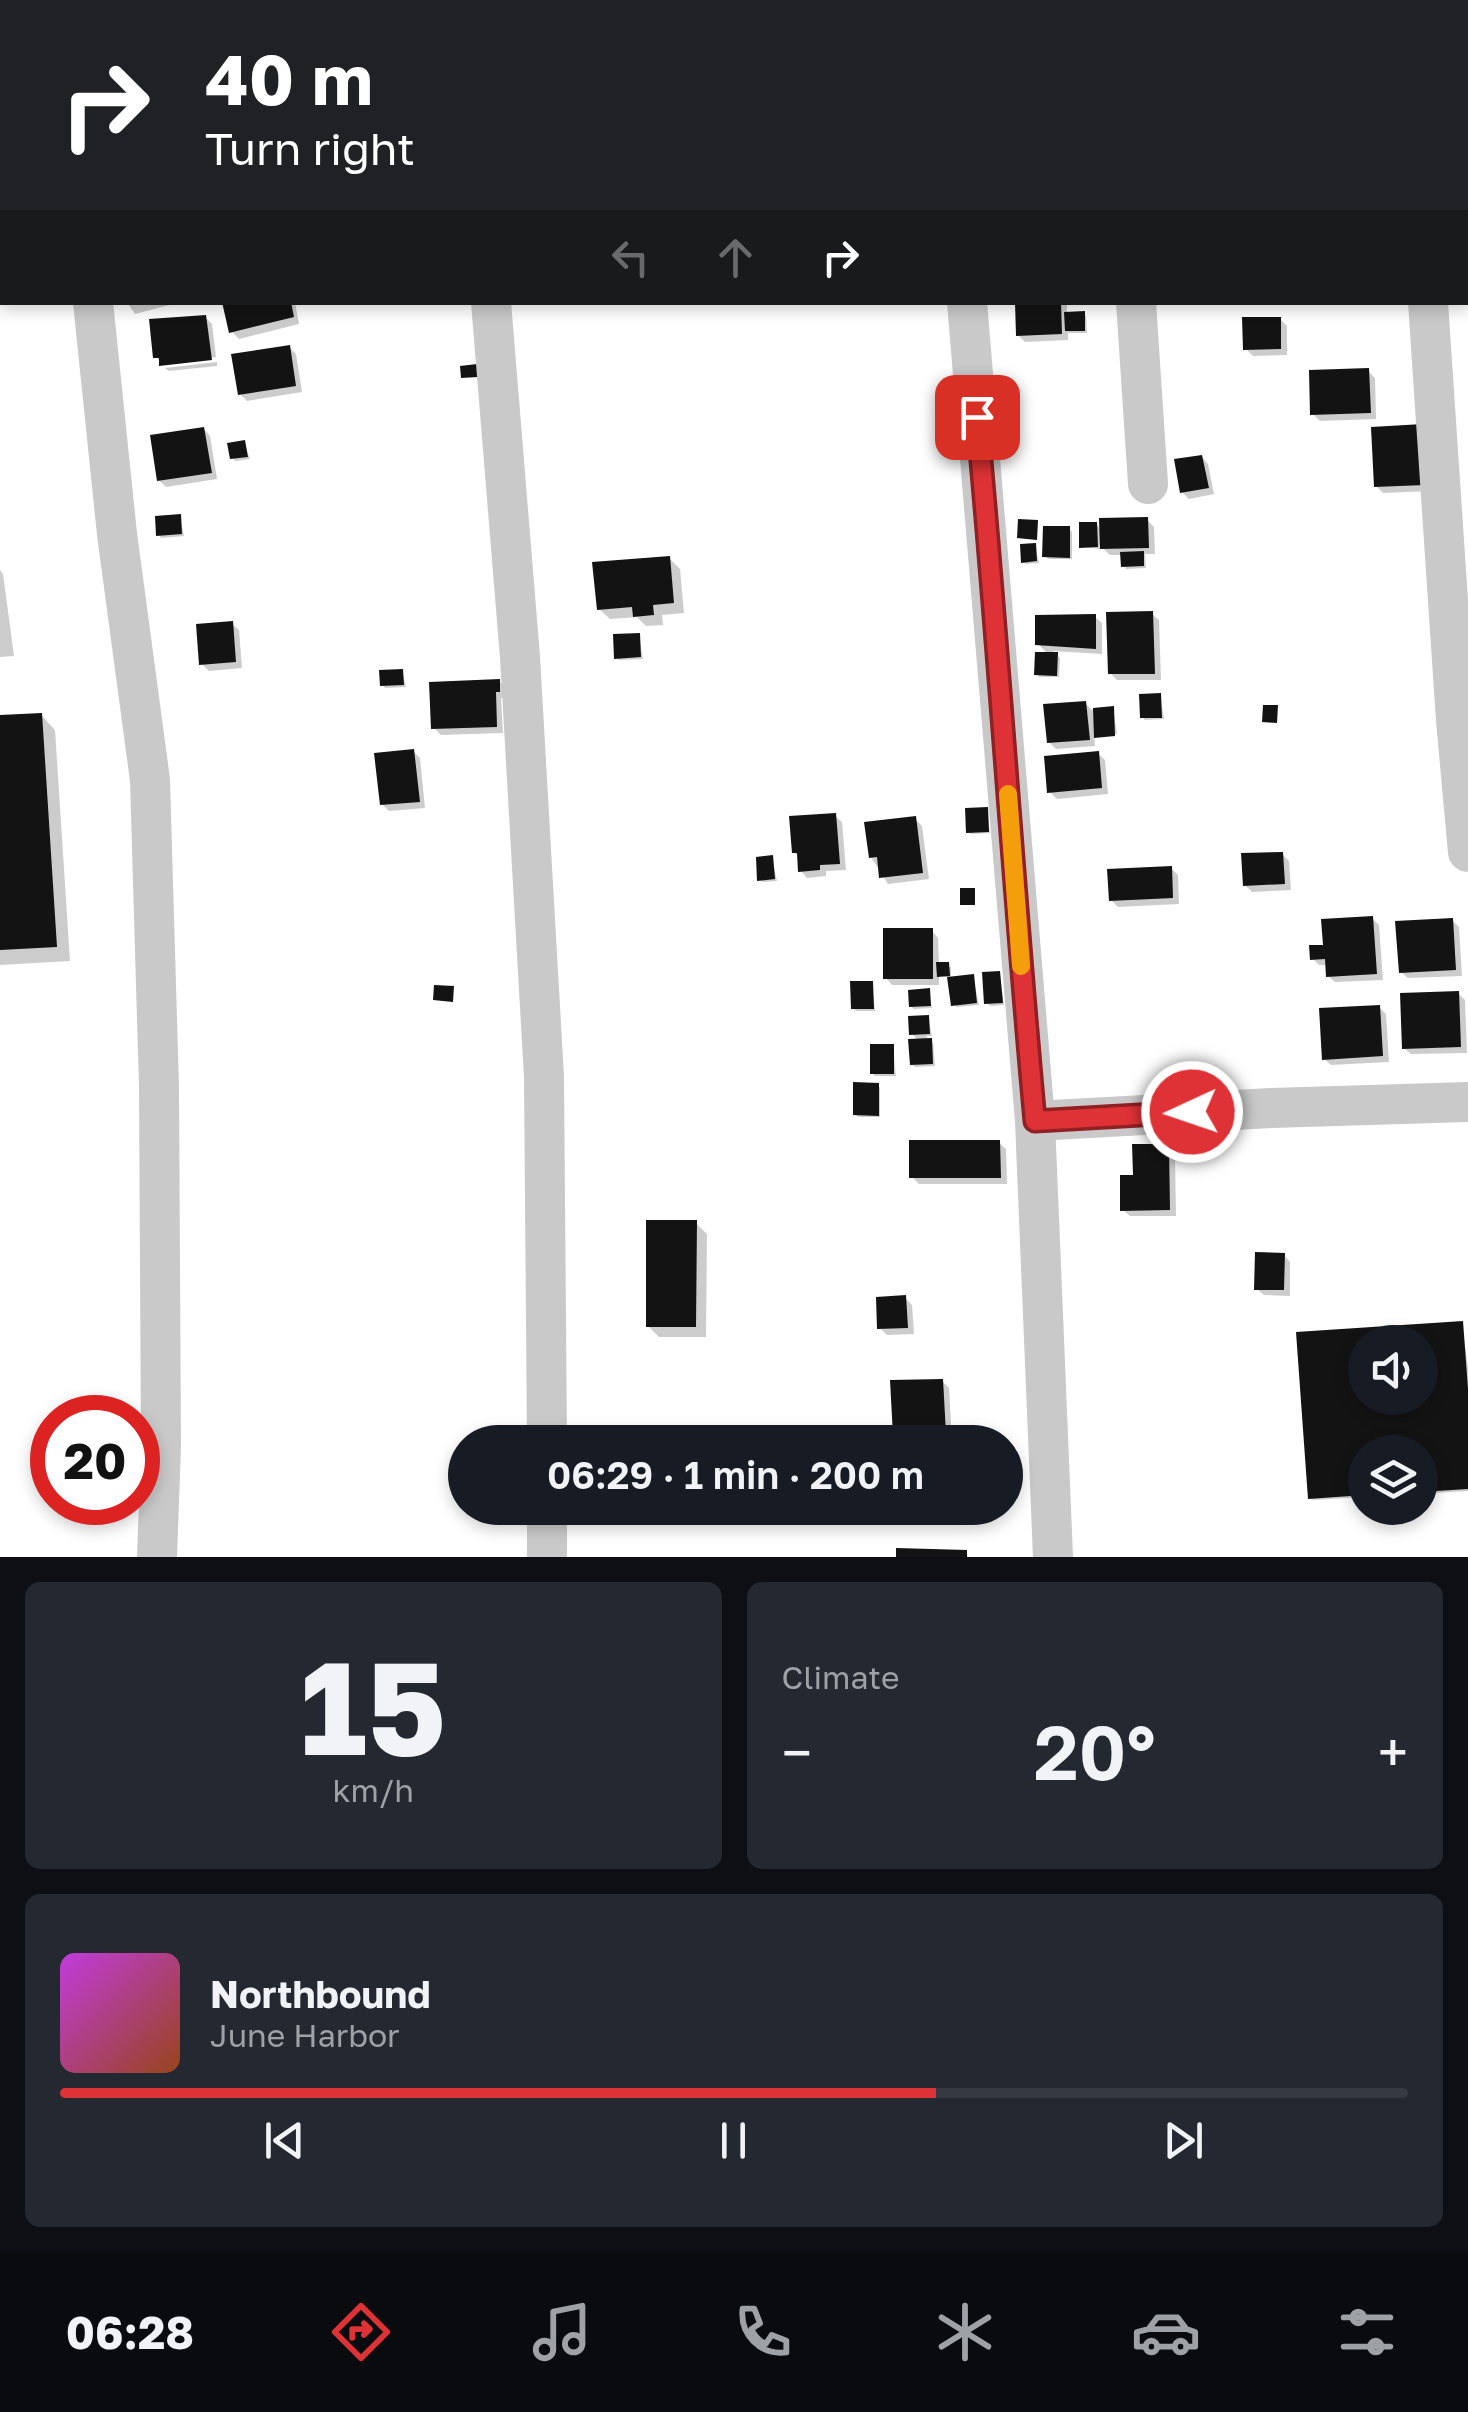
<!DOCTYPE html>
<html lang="en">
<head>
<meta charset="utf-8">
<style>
	body { margin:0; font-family:"Golos Text",sans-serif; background:#242831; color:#f1f3f6; height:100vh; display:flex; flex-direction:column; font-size:38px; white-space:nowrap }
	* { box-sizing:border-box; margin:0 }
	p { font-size:32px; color:#9ea1a6 }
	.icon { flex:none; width:55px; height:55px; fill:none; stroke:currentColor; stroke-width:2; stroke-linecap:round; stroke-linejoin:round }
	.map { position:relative; height:1557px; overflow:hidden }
	.side { display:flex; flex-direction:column; gap:25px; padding:25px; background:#0d0f14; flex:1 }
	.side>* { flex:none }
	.top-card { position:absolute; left:0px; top:0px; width:1470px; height:305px; box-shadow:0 5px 15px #0003; background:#202124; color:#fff; overflow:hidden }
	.buttons { position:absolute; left:1348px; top:1325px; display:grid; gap:20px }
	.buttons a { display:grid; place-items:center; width:90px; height:90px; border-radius:50%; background:#171b24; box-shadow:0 5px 15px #0003; font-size:50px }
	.speed { position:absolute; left:30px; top:1395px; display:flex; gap:20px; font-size:50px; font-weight:700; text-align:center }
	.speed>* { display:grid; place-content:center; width:130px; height:130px; border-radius:50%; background:#171b24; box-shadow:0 5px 15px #0003; line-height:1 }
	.speed .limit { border:15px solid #d22; background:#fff; color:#111 }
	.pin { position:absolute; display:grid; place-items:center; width:85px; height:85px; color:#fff; margin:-42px; border-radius:20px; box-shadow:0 5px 15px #0006 }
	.me { position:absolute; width:110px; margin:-55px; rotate:267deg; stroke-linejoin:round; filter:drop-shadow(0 0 8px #0008) }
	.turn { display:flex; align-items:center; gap:35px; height:210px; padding:0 40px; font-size:45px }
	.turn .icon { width:130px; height:130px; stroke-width:2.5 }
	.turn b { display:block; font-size:70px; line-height:85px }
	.lanes { display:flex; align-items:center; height:95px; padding:0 40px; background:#0003; justify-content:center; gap:50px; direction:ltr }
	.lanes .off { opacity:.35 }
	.big { font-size:75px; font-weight:600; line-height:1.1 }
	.side .tile { flex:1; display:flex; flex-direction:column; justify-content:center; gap:15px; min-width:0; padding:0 35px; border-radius:15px; background:#242831 }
	.side .dial { align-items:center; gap:0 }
	.dial b { font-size:130px; line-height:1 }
	.song { display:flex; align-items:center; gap:30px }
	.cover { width:120px; height:120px; border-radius:15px; background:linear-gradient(135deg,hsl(290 70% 55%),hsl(20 70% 35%)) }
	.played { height:10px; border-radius:5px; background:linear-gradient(90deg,#de3236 65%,#363941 65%) }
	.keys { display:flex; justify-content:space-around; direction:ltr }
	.heat { display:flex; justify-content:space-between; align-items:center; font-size:55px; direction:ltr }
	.side .tiles { flex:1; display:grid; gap:25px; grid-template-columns:1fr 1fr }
	.tile:last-child { grid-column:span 2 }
	.trip { position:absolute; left:448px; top:1425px; width:575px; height:100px; border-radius:50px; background:#171b24; box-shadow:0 5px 15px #0003; font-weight:600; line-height:100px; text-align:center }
	.tabs { display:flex; height:160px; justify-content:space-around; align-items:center; background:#090b0e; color:#9ea1a6 }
	.tabs .icon { width:70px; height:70px }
	.tabs .on { color:#de3236 }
	.tabs b { font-size:45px; color:#f1f3f6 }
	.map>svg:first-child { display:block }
	.shadow { fill:#0003; fill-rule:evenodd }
	.building { fill:#131313; fill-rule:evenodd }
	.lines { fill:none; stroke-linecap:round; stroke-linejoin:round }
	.minor { stroke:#c9c9c9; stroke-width:40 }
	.route-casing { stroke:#902023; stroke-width:25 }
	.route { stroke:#de3236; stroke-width:18 }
	.slow { stroke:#f59e0b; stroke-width:18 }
</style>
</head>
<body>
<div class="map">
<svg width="1468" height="1557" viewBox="0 0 1468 1557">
	<rect width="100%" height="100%" fill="#fff"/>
	<path class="shadow" d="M0 0H57V2H2V55Z
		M297 0H342V2H298Z
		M0 70H2V134L0 132Z
		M127 302H181L135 314Z
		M224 302H295L299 324 239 339 232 332Z
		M1017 302H1067V314L1086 316 1087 333H1068V340L1025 342 1018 335Z
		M205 317 212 324 216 357 161 363 156 357Z
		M1280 319 1287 326V355L1253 356 1246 349Z
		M289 347 296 354 302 392 247 401 240 394Z
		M217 362V366L169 371 165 368Z
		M1368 371 1375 378 1376 419 1320 421 1313 414Z
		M204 429 210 436 217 479 166 487 159 480Z
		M1374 429 1431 491 1383 493 1376 486Z
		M244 443 250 459 235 461 233 458Z
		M1202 457 1208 464 1214 494 1189 499 1182 492Z
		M180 516 184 536 161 538 159 535Z
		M1147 520 1154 527 1155 554H1145L1146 568 1126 569 1123 555H1110L1099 545 1100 549 1082 547 1096 524 1102 530Z
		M1069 529 1072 532V559H1048L1045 556Z
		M1035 545 1039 563 1026 564 1023 562Z
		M669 558 680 569 684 613 662 615 663 625 646 626 637 617 610 619 599 609Z
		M0 570 3 574 14 656 0 657Z
		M1152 614 1159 620 1161 680H1117L1110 673Z
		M1095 617 1102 623V654L1053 651 1060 658 1059 677H1039L1037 674 1049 655 1038 644Z
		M232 624 239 630 242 668 209 671 202 664Z
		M639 636 643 659 619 660 617 658Z
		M402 671 406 687 385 688 383 685Z
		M499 681 506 688V698H501L503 733 441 735 434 728Z
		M1160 696 1164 719 1145 720 1142 717Z
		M1085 703 1092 710 1113 709 1117 734H1094L1095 746 1056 749 1049 742Z
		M41 715 55 730 70 961 0 965V718Z
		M413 751 420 758 425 808 389 811 382 804Z
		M1098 754 1105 760 1108 794 1057 799 1050 792Z
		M987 810 990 833 971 834 968 832Z
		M835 816 842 822 846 870 826 871V876L807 878 801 871 800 858 794 852Z
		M915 819 922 826 929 879 888 884 871 857Z
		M1282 854 1289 861 1291 890 1252 892 1245 885Z
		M772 858 777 881 763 882 760 880Z
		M1171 868 1178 875 1179 904 1118 907 1111 900Z
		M1372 918 1379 925 1383 980 1335 982 1328 976V965H1319L1312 958Z
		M1452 920 1459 927 1462 976 1408 978 1401 972Z
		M932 931 938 938 939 965 951 967V979L973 977 979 1005 956 1007 950 978 939 975V985H892L886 978Z
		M999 973 1004 1005 990 1006 987 1003Z
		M872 983 875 1011H856L853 1008Z
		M929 991 932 1008 914 1009 911 1006Z
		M1458 993 1465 1000 1467 1053 1411 1054 1404 1048Z
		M1379 1007 1386 1014 1389 1062 1331 1065 1324 1059Z
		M928 1017 932 1036H926L933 1043 935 1066 915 1067 912 1064 919 1041 912 1034Z
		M893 1046 896 1076H875L872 1073Z
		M878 1085 880 1088V1117H858L855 1114Z
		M999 1143 1006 1149 1007 1184H919L912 1177Z
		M1168 1146 1175 1153 1176 1216H1130L1123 1210Z
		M696 1223 707 1234 706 1337H659L648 1326Z
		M1284 1255 1290 1262V1296L1264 1295 1257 1289Z
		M905 1298 912 1305 914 1334 887 1335 880 1328Z
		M1462 1324 1468 1368V1491L1420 1494V1452H1365V1497L1313 1500 1310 1498 1299 1334ZM1365 1342H1420V1398H1365Z
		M942 1381 949 1388 952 1440 902 1442 895 1435Z"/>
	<path class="building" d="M222 302H291L294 317 229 333Z
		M1015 302H1061L1062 334 1016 336Z
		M1085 311V331H1065L1064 312Z
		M206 315 212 360 159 366V358H153L149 319Z
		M1242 317H1281V349L1243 350Z
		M290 345 296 386 238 395 231 354Z
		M477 364 478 377 461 378 460 366Z
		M1369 368 1371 413 1310 415 1309 370Z
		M1423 424 1425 485 1374 487 1371 427Z
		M204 427 212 473 157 481 150 435Z
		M245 440 248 457 230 459 227 443Z
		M1202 455 1209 488 1180 493 1174 459Z
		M181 514 182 534 156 536 155 516Z
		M1148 517 1149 548 1100 549 1099 518Z
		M1018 519 1038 520 1037 540 1017 538Z
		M1079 522H1097L1098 547 1079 548Z
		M1043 526H1070V558L1042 557Z
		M1036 543 1037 561 1021 563 1020 544Z
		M1144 551V566L1121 567 1120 552Z
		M670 556 674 603 653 605 654 615 633 617 632 607 597 610 592 562Z
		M1153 611 1155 674H1108L1106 612Z
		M1096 614V649L1035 645V615Z
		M233 621 236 662 199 665 196 624Z
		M640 633 641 657 614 659 613 634Z
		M1035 652H1058L1057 676 1034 675Z
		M403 669 404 685 380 686 379 670Z
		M500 679V692H496L497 727 431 729 429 682Z
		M1161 693 1162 718H1140L1139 694Z
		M1086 701 1090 740 1047 743 1043 704Z
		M1263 705H1278L1277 723 1262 722Z
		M1114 706 1115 736 1094 738 1093 708Z
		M42 713 57 947 0 950V715Z
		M414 749 420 802 380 805 374 753Z
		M1099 751 1102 788 1047 793 1044 756Z
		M988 807 989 832 966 833 965 808Z
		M836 813 840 864 820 865V870L798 872 797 853H792L789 816Z
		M916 816 923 873 879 878 877 857 869 858 864 822Z
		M1283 852 1285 884 1243 886 1241 853Z
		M773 855 775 879 757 881 756 857Z
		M1172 866 1173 898 1109 901 1107 869Z
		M960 888H975V905H960Z
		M1373 916 1377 974 1326 977 1325 959 1310 960 1309 945H1323L1321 919Z
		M1453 918 1456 970 1399 973 1395 921Z
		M883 928H933V979H883Z
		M936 962H949L950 976 937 977Z
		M1000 971 1003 1003 984 1004 982 972Z
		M974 974 977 1003 951 1006 947 977Z
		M850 981H873L874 1009H851Z
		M434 985 454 986 453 1002 433 1000Z
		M930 988 931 1006 909 1007 908 990Z
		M1459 991 1461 1047 1402 1049 1400 993Z
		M1380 1005 1383 1056 1322 1060 1319 1008Z
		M929 1015 930 1034 909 1035 908 1016Z
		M932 1038 933 1064 910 1065 908 1039Z
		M870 1044H894V1074H870Z
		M853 1082 879 1083V1116L853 1115Z
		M909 1140H1000L1001 1178H909Z
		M1132 1144H1169L1170 1210 1120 1211V1175H1133Z
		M646 1220H697L696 1327H646Z
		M1255 1252 1285 1253 1284 1290H1254Z
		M906 1295 908 1328 877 1329 876 1297Z
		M1463 1321 1468 1389V1489L1420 1492V1452H1365V1495L1308 1499 1296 1332ZM1365 1342H1420V1398H1365Z
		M943 1379 946 1434 893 1436 890 1380Z
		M896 1548 967 1550V1557H896Z"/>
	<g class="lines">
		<path class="minor" d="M53 0V2
			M454 0 455 2
			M953 0V2
			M1121 0V2
			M1403 0V2
			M93 302 117 534 150 780 159 1087 161 1446 157 1557
			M491 302 520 657 544 1077 547 1442
			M967 302 1035 1121 1053 1557
			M1136 302 1148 484
			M1428 302 1456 720 1468 852
			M1035 1121 1271 1108 1468 1102
			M547 1508V1557"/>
	</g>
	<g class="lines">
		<defs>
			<path id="route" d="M977 417C999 651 1013 886 1035 1121L1192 1112"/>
		</defs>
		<use href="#route" class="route-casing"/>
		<use href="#route" class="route"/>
		<path class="slow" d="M1008 794 1021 966"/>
	</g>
</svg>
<div class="buttons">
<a><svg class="icon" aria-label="sound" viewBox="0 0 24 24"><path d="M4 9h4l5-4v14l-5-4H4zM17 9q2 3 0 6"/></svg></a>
<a><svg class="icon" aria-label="layers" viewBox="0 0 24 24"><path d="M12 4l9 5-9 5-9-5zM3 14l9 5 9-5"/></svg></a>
</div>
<div class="speed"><div class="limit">20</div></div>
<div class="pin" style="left:977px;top:417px;background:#d93025"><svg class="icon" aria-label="arrive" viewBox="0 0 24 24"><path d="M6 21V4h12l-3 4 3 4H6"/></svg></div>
<svg class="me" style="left:1192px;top:1112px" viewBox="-20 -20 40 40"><circle r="17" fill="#de3236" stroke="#fff" stroke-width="3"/><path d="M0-11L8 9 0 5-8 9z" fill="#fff"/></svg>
<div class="trip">06:29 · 1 min · 200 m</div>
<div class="top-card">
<div class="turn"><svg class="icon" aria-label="right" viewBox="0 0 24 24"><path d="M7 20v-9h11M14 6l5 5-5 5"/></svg><div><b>40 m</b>Turn right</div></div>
<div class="lanes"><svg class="icon off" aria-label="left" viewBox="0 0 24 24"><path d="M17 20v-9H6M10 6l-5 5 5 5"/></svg><svg class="icon off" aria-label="ahead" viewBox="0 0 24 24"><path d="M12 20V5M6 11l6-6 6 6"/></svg><svg class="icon" aria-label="right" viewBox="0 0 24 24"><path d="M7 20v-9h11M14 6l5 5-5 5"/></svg></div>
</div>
</div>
<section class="side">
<div class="tiles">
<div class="tile dial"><b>15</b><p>km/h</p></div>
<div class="tile"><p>Climate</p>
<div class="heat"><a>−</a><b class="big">20°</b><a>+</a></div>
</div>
<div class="tile">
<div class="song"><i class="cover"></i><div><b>Northbound</b><p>June Harbor</p></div></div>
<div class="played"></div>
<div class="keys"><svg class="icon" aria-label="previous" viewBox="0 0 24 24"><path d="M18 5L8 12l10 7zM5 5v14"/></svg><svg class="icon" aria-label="pause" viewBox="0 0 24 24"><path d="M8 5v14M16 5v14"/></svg><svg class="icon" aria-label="next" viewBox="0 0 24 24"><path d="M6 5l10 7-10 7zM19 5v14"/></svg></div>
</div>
</div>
</section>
<nav class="tabs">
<b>06:28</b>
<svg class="icon on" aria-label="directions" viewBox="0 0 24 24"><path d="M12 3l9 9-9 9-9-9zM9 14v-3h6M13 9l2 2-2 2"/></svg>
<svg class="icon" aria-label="music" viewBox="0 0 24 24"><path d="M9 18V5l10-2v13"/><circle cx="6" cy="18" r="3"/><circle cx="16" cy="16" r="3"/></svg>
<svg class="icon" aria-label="phone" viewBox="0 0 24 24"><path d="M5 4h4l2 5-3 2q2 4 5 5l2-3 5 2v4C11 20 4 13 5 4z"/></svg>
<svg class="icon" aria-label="climate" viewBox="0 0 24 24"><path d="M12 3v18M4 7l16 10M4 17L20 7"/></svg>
<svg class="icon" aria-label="car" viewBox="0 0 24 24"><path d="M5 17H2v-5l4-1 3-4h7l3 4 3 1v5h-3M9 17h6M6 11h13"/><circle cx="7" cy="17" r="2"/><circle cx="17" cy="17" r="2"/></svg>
<svg class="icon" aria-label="filters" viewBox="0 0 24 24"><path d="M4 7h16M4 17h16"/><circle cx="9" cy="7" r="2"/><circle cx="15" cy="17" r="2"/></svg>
</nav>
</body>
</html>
